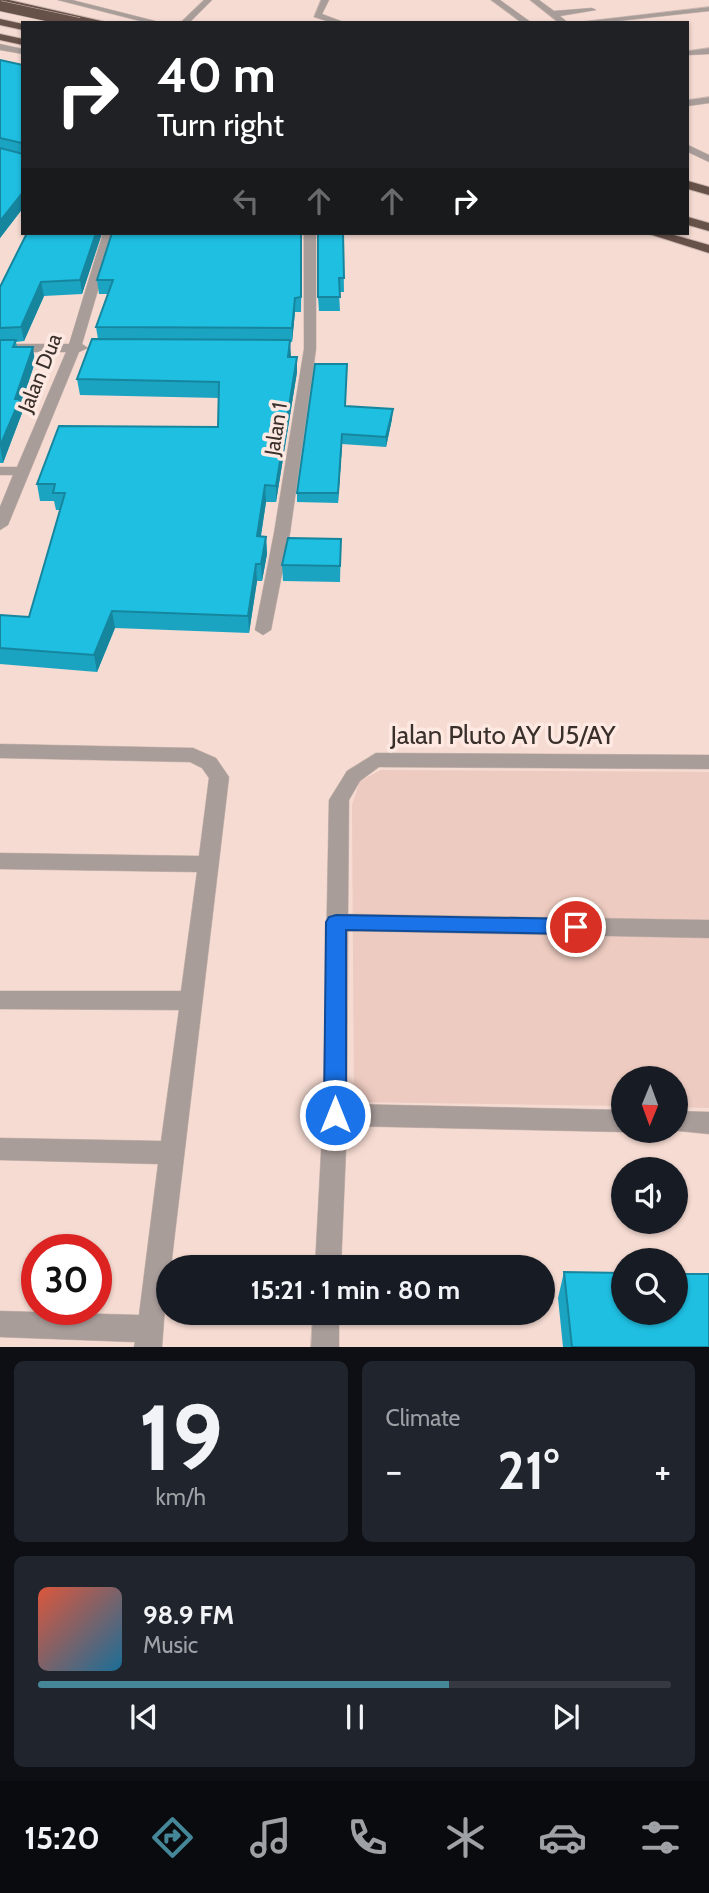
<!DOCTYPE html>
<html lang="en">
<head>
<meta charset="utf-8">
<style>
	body { margin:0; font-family:Cabin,sans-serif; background:#20242c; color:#f1f3f6; height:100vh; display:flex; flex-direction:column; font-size:26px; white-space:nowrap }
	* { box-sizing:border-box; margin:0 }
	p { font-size:23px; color:#9ea1a6 }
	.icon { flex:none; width:38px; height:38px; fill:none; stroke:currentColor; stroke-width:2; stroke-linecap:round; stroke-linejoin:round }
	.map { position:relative; height:1347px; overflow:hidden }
	.details { display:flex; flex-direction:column; gap:14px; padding:14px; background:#0d0f14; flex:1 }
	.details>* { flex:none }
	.banner { position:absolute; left:21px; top:21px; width:668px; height:214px; border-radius:0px; box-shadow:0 2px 5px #0004; background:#202124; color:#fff; overflow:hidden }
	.needle { width:46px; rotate:181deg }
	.tools { position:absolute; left:611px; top:1066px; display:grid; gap:14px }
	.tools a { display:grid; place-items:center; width:77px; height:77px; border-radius:50%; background:#171b24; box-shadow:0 2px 5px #0004; font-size:35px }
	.speed { position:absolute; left:21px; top:1234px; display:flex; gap:14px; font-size:35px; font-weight:700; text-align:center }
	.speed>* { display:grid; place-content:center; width:91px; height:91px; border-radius:50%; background:#171b24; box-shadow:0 2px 5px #0004; line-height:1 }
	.speed .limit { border:10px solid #d22; background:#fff; color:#111 }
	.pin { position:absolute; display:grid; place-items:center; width:60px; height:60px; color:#fff; margin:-30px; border:4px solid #fff; border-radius:50%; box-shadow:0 2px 7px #0007 }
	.me { position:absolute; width:77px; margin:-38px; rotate:0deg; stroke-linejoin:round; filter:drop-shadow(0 0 5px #0008) }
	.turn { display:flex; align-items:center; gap:24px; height:147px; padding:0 21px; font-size:32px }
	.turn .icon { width:91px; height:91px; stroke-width:2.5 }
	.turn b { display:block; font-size:49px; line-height:60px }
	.lanes { display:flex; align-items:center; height:66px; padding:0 21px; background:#0003; justify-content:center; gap:35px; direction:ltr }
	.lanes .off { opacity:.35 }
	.big { font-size:52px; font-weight:700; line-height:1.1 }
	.details .widget { flex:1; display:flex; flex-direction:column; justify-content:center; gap:10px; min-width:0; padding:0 24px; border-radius:10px; background:#20242c }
	.details .dial { align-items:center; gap:0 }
	.dial b { font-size:91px; line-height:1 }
	.song { display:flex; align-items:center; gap:21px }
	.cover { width:84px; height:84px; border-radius:10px; background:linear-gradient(135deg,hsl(10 70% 55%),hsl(200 70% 35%)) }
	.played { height:7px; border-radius:4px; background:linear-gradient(90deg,#458799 65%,#363941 65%) }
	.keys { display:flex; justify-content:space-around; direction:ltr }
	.heat { display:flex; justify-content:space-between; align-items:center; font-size:38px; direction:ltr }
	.details .tiles { flex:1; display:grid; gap:14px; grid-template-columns:1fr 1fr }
	.widget:last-child { grid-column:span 2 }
	.trip { position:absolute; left:156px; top:1255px; width:399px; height:70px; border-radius:35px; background:#171b24; box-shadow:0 2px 5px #0004; font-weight:700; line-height:70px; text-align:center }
	.tab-bar { display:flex; height:112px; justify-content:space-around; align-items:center; background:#090b0e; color:#9ea1a6 }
	.tab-bar .icon { width:49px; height:49px }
	.tab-bar .active { color:#458799 }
	.tab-bar b { font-size:32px; color:#f1f3f6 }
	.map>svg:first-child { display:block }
	.built { fill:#edcbc0 }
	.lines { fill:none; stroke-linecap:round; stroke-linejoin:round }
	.minor-casing { stroke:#cfb9b1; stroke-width:1 }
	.highway-casing { stroke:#cfb9b1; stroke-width:2 }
	.minor { fill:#a99d9a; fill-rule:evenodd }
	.highway { fill:#67524a; fill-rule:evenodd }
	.highway-bridge-casing { stroke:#cfb9b1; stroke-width:11; stroke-linecap:butt }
	.highway-bridge { stroke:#67524a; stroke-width:10 }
	.wall { fill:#1ba4c2 }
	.shaded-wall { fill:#16869e }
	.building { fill:#1fbfe2; stroke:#16869e; stroke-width:2 }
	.route { fill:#1a73e8; stroke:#114b97; stroke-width:2 }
	.labels { text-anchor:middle; stroke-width:7; stroke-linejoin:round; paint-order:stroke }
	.far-street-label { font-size:21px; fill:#392f2b; stroke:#fee9e2 }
	.street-label { font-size:26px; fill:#392f2b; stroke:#fee9e2 }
</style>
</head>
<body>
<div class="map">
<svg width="709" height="1347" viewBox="0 0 709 1347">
	<rect width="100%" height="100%" fill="#f5dbd2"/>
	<path class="built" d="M381 770 709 772V1108L676 1107V1078H623V1106L354 1102 352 805 360 781Z"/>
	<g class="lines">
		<defs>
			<path id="minor" d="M58 0H72L163 23H148Z
				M204 0H212L189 23H180Z
				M321 0H329L322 14 346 23H333L314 17Z
				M491 0H500L532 23H522Z
				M530 0H539L554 11 592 8 596 10 560 16 566 21 559 23Z
				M709 7V11L600 23H571Z
				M0 44 23 49V54L0 50Z
				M709 48V54L688 55V51Z
				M709 97V103L688 106V100Z
				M688 145 709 155V162L688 152Z
				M103 233H115L82 344 88 348 79 352 8 525 0 530V507L13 475H0V467H17L66 352H0V344H69Z
				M304 233H316V349L290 533 271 630 263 635 255 630 274 533 304 349Z
				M0 744 193 748 216 758 229 777 171 1267H168L162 1347H134L135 1342 0 1337V1311L139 1315 158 1164 0 1160V1138L161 1141 179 1010 0 1009V991H181L197 872 0 869V853L199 856 209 778 202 768 190 762 0 758Z
				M376 753 709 755V769L379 767 360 781 349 800 348 914 709 920V938L348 931 347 1104 623 1110V1130H627L623 1132 347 1126 341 1267H315L323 1115 329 800 347 771Z
				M676 1111 709 1112V1134L669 1130H676Z
				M313 1312H339V1347H311Z"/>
			<path id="highway" d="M0 0H9L110 23H90L0 4Z
				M0 19 23 24V30L0 25Z
				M0 34 23 39V45L0 40Z
				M688 181 709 187V195L688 189Z
				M688 217 709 223V231L688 225Z
				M646 233H667L709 245V253Z"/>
		</defs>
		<use href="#minor" class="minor-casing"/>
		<use href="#highway" class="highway-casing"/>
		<use href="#minor" class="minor"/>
		<use href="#highway" class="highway"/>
		<defs>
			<path id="highway-bridge" d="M0 6 79 23"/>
		</defs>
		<use href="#highway-bridge" class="highway-bridge-casing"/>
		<use href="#highway-bridge" class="highway-bridge"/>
	</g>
	<path class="wall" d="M0 60 23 65V208L0 238Z
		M102 233 82 294 44 296 24 341 16 342 17 347 35 362 21 405 22 413 3 463H0V287Z
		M302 233 301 312H295L292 342H290V357H297V372L276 502H266L261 536 266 537 267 554 262 581H257L249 633 115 628 97 672 0 664V615L29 617 60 510H56L54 501H40L37 484 218 427 219 398 80 395 77 379 98 339 96 327 108 294H99L97 280Z
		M343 233 344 292H339L340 311H319L318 297Z
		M347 373 345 406 392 419 386 447 342 444 338 503 297 502V493Z
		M341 539 340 582 283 581 282 565Z
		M564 1272 709 1347H563L558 1298Z"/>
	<path class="shaded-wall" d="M23 192V208L0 238V221Z
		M96 233H102L82 294 80 280Z
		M41 282 44 296 24 341 21 327Z
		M295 298V312L292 342V328Z
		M290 340 291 356 288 372V357Z
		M33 347 35 362 21 405 22 413 3 463 0 446Z
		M297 357V372L276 502V486Z
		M393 409 392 419 386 447V437Z
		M342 434V444L338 503V493Z
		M265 485 266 502 258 553 257 536Z
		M266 537 267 554 262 581 261 564Z
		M256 564 257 581 249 633 248 616Z
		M112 611 115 628 97 672 94 655Z"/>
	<path class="building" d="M0 60 23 65V192L0 221V148L23 154 22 143 0 138Z
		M27 233H96L80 280 41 282 21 327 0 328V287Z
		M112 233H301V297L295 298 292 328 96 327 113 280H97Z
		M318 233H343L344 278H339L340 297H318Z
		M92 339 290 340 288 357H297L276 486 265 485 257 536 266 537 261 564H256L248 616 112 611 94 655 0 648V615L29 617 65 493H53L55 484H37L59 426 218 427 219 382 77 379Z
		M0 340H16L13 347H33L15 399H20L0 446Z
		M315 364H347L345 406 393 409 386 437 342 434 338 493H297Z
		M288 538 341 539 340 566 282 565Z
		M564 1272 623 1273V1312H676V1274H709V1347H572Z"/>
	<path class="route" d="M336 915 576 919 583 921 585 927 583 932 576 934 346 930V1115L343 1122 335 1125 328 1122 324 1115 326 922 329 917Z"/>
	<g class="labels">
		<g class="far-street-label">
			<text transform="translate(40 373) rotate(-68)" y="7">Jalan Dua</text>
			<text transform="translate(276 429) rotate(-81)" y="7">Jalan 1</text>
		</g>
		<g class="street-label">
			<text x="503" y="744">Jalan Pluto AY U5/AY</text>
		</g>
	</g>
</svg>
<div class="tools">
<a><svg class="needle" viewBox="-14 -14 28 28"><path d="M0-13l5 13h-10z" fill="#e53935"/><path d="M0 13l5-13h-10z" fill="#9ea1a6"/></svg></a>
<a><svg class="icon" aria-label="sound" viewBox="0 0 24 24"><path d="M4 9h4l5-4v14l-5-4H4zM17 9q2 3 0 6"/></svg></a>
<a><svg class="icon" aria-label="search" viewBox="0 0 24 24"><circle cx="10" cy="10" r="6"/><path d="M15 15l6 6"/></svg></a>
</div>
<div class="speed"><div class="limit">30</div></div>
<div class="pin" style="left:576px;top:927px;background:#d93025"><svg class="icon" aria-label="arrive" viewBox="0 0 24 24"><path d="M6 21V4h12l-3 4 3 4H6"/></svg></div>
<svg class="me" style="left:335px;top:1115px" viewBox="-20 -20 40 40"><circle r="17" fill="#1a73e8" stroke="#fff" stroke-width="3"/><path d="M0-11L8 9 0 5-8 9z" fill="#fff"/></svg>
<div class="trip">15:21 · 1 min · 80 m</div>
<div class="banner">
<div class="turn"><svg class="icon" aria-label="right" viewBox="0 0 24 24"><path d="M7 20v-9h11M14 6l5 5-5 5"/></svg><div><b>40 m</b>Turn right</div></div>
<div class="lanes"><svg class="icon off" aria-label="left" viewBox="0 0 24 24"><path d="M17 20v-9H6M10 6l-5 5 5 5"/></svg><svg class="icon off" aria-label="ahead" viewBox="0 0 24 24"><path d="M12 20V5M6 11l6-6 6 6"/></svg><svg class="icon off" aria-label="ahead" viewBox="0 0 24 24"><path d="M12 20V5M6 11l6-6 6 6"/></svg><svg class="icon" aria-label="right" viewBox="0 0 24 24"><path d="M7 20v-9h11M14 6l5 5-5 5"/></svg></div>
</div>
</div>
<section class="details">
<div class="tiles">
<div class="widget dial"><b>19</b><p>km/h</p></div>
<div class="widget"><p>Climate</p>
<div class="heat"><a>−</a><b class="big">21°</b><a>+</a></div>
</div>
<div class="widget">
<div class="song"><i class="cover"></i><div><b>98.9 FM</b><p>Music</p></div></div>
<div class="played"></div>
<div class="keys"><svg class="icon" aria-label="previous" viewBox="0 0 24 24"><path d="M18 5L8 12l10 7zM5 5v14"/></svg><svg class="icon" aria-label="pause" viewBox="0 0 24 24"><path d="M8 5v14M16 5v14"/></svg><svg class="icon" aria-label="next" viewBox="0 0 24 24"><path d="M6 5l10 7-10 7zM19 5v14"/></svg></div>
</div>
</div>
</section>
<nav class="tab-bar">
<b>15:20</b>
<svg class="icon active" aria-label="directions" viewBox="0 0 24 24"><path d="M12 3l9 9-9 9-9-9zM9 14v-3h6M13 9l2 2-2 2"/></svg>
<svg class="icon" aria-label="music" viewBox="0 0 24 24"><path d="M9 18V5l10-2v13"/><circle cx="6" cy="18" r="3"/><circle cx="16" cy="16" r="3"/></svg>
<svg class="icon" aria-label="phone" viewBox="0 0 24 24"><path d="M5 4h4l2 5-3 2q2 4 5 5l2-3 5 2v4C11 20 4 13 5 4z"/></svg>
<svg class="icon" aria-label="climate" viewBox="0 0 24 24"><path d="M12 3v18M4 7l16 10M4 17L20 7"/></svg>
<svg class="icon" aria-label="car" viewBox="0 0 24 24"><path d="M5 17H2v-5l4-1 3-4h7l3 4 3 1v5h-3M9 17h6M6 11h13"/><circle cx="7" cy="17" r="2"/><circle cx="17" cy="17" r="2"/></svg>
<svg class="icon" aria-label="filters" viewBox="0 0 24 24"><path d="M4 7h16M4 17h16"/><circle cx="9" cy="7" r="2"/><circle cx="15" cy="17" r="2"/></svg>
</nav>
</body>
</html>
